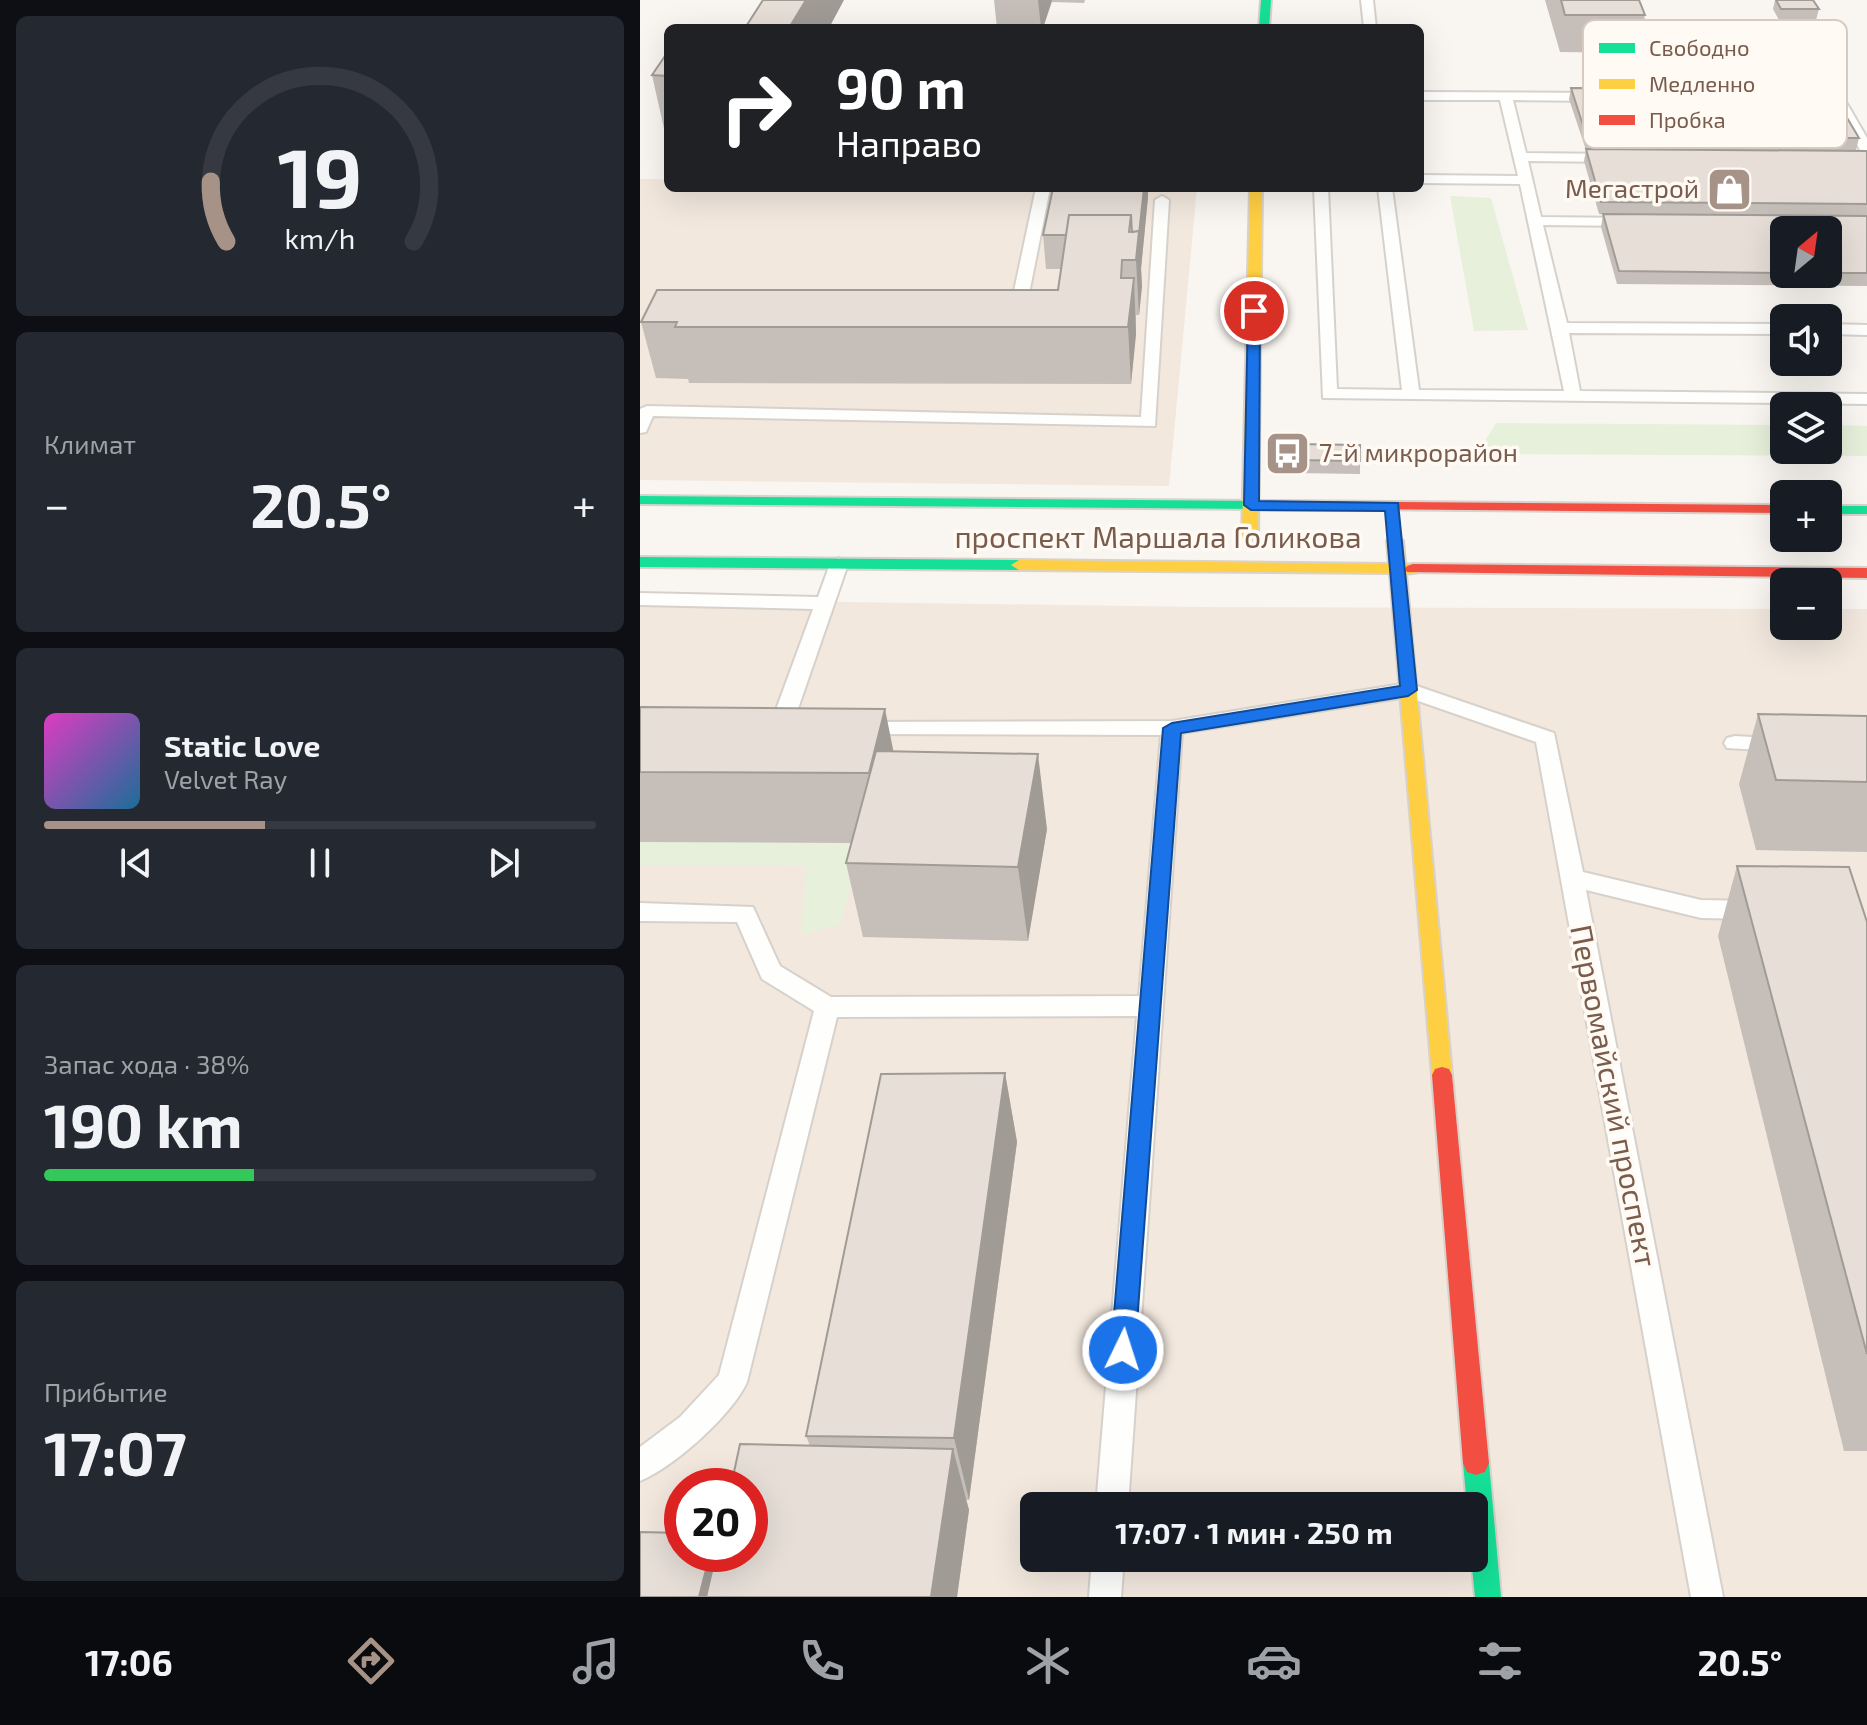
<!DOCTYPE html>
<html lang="ru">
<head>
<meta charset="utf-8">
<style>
	body { margin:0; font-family:"Exo 2",sans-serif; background:#242831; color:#f1f3f6; height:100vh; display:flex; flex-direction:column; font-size:30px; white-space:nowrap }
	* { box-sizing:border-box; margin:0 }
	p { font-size:26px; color:#9ea1a6 }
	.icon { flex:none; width:44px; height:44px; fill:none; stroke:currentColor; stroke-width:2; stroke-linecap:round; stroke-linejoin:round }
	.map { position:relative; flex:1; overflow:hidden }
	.panel { display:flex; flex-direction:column; gap:16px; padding:16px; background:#0d0f14; width:640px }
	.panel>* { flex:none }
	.top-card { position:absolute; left:24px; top:24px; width:760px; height:168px; border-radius:12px; box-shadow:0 8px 32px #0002; background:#202124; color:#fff; overflow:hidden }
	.needle { width:52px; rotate:29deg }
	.buttons { position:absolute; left:1130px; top:216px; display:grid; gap:16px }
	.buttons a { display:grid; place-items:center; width:72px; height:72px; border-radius:12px; background:#171b24; box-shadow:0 8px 32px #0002; font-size:40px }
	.speed { position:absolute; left:24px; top:1468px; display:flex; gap:16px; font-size:40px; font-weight:700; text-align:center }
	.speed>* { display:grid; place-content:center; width:104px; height:104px; border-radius:50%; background:#171b24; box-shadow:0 8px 32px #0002; line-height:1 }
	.speed .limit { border:12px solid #d22; background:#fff; color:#111 }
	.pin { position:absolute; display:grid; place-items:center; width:68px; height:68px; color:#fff; margin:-34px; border:4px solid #fff; border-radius:50%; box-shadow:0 2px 8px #0007 }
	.me { position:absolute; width:88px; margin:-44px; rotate:4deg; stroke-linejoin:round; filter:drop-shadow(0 0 6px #0008) }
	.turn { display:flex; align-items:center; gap:28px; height:168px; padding:0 40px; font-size:36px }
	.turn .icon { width:104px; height:104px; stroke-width:2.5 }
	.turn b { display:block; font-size:56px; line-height:68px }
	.big { font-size:60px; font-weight:700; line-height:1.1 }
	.panel .tile { flex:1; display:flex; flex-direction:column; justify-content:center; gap:12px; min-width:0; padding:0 28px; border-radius:12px; background:#242831 }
	.panel .dial { align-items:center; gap:0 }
	.dial svg { height:208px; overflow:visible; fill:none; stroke:#363941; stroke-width:7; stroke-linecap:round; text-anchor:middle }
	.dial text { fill:#f1f3f6; stroke:none }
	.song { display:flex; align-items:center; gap:24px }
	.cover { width:96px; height:96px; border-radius:12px; background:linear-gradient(135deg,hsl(310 70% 55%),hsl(200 70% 35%)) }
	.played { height:8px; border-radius:4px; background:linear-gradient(90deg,#a69286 40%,#363941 40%) }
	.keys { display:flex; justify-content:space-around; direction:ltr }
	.heat { display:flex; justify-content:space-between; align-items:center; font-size:44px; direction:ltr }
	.charge { height:12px; border-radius:6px; background:linear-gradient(90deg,#34c759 38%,#363941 0) }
	.trip { position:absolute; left:380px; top:1492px; width:468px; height:80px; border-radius:12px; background:#171b24; box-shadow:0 8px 32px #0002; font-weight:700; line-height:80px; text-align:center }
	.dock { display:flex; height:128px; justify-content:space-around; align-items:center; background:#090b0e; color:#9ea1a6 }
	.dock .icon { width:56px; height:56px }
	.dock .on { color:#a69286 }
	.dock b { font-size:36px; color:#f1f3f6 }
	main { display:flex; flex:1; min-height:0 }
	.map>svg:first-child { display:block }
	.residential { fill:#f2e8de; fill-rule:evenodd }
	.green { fill:#e7f0db }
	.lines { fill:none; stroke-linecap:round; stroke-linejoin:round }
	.lane-casing { stroke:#d7d1cb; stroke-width:4 }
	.fast-casing { stroke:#d9d2cb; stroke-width:4 }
	.slow-casing { stroke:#d9d2cb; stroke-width:4 }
	.jam-casing { stroke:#d9d2cb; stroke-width:4 }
	.lane { fill:#fefefd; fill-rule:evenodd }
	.fast { fill:#16e098; fill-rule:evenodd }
	.slow { fill:#ffcf43; fill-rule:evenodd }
	.jam { fill:#f24e42; fill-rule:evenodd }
	.wall { fill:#c6bfb9; fill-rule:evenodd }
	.shaded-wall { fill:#a19b96 }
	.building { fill:#e6ded7; stroke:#a19b96; stroke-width:2 }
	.route { fill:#1a73e8; stroke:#114b97; stroke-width:2 }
	.labels { text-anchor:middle; stroke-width:7; stroke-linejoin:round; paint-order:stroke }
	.far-poi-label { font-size:26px; fill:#7a5c4d; stroke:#fffaf3; text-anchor:end }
	.street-label { font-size:30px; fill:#7a5c4d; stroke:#fffaf3 }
	.key { fill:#fffaf3; stroke:#d7cbc1; stroke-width:2 }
	.key-label { font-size:22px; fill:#7a5c4d }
</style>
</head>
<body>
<main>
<section class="panel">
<div class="tile dial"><svg viewBox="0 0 100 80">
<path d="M14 69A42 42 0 1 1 86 69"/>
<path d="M14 69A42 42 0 0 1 8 46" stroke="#a69286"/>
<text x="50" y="56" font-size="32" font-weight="700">19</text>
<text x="50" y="72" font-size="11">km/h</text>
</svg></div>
<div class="tile"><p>Климат</p>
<div class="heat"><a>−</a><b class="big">20.5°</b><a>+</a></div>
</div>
<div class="tile">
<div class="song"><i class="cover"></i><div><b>Static Love</b><p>Velvet Ray</p></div></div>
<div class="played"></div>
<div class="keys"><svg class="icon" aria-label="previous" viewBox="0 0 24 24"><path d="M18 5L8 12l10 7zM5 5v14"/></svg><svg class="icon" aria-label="pause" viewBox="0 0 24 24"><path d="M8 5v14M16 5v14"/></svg><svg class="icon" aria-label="next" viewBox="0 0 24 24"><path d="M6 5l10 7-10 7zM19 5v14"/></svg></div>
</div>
<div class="tile"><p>Запас хода · 38%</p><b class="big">190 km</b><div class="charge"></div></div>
<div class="tile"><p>Прибытие</p><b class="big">17:07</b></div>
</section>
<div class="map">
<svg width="1227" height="1597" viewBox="0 0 1227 1597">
	<rect width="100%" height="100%" fill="#f9f5f0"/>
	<path class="residential" d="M0 179H28V188H557L529 486 0 480Z
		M0 599 562 607 1144 609V626H1188V609H1227V1597H0ZM42 1486H110V1554H42ZM394 1506H834V1558H394Z"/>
	<path class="green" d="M810 196 851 198 888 330 834 331Z
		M856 423 1144 425V450H1188V425L1227 426V456L837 454Z
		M0 841 213 843 221 847 200 925 161 935 167 866 0 865Z"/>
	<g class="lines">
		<defs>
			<path id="lane" d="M721 0H733L736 28H724Z
				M780 92 959 93 965 97 959 101 873 100 886 153 975 154 982 158 975 162 888 161 901 217 990 218 997 222 990 226 903 225 927 323 1144 324V334L929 333 940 391 1227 394V404L683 398 674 188H688L697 389 762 390 738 188H752L779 390 924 391 880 184 780 183V175L878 176 860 100H780Z
				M1165 93 1202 95 1227 138V154L1220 150 1193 102 1160 100V94Z
				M396 188H410L384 319 376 324 368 319Z
				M522 196 529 200 515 426 13 416 6 432 0 433V409L7 406 501 417 515 200Z
				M1188 324 1227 325V335L1188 334Z
				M199 558 208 564 152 726 148 731H134L130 726 173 609 0 605V593L178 597 190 564Z
				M768 683 914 733 943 872 1061 900 1114 901 1122 904 1126 910 1122 916 1114 919 1061 918 946 890 1083 1597H1051L896 742 767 697 542 733 488 1506H456L497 1016 197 1017 107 1382C92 1415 34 1467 0 1481V1447L40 1417 79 1375 174 1011 122 979 97 922 0 921V903L113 907 140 966 191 997 499 996 521 735 221 734 214 732 210 727 214 722 532 721Z
				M1095 736 1146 739 1149 744 1146 749 1138 751 1087 748 1084 743 1087 738Z
				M452 1558H484L481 1597H449Z"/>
			<path id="fast" d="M621 0H631L629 28H619Z
				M0 496 618 501 625 505 618 509 0 504Z
				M1188 506H1227V514H1188Z
				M0 557 379 560 387 565 379 570 0 567Z
				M836 1451 845 1454 849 1463 861 1597H835L831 1558H834V1506H827L823 1463 827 1454Z"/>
			<path id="slow" d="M610 188H622L618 536 610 541 602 536Z
				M755 536 763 541 765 564 779 566 781 569 779 572 766 574 812 1075 809 1081 802 1083 795 1081 792 1075 750 573 379 570 371 565 379 560 749 564 747 541Z"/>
			<path id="jam" d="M618 501 1144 505V513L613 508 611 505Z
				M773 564 1227 568V578L767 572 765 569 767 566Z
				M802 1067 809 1069 812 1075 849 1463 845 1472 836 1475 827 1472 823 1463 792 1075 795 1069Z"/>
		</defs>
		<use href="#lane" class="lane-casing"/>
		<use href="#fast" class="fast-casing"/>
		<use href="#slow" class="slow-casing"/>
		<use href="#jam" class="jam-casing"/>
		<use href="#lane" class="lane"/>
		<use href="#fast" class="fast"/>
		<use href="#slow" class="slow"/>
		<use href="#jam" class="jam"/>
	</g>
	<path class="wall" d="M354 0H445L444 3 412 2 403 28H357Z
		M905 0H999L1005 15 999 53 920 52Z
		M1135 0H1173L1179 9 1176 20H1139L1133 9Z
		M28 56V133H25L12 75Z
		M931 88 1219 138 1216 150H958L1227 151V216L959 214 944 161 946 150 929 99Z
		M508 197 501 269 502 286 499 315H496V334L491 384 49 383 48 379 16 378 1 322 418 290 421 269H406L403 235Z
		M963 214 1227 216V286L977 284 961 227ZM1144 230H1188V274H1144Z
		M655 444 720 461V474L654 473Z
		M0 707 253 751 407 829 388 941 223 937 206 863 211 843 0 842Z
		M1118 714 1227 716V852L1116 850 1099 784Z
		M1097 866 1227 922V1451H1204L1078 936Z
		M365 1073 377 1142 329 1500H326L329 1510 317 1597H0L110 1554 170 1446 166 1436Z"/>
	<path class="shaded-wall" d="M166 0H204L189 28H149Z
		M398 0H412L403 28H401Z
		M504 188H508V197L501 269 499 234Z
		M499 231 502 286 499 315 496 260Z
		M494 278 496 334 491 384 488 327Z
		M245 709 259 779 229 773Z
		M398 754 407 829 388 941 378 867Z
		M365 1073 377 1142 329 1500 314 1438Z
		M313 1449 329 1510 317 1597H291Z
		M70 1554H85L103 1597H59Z"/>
	<path class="building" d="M123 0H166L149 28H105Z
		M921 0H999L1005 15H925Z
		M1136 0H1173L1179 9H1141Z
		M25 56H28V76L12 75Z
		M931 88 1190 89 1219 138H947Z
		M946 149 1227 151V204L961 202Z
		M413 188H504L499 234V231L492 232 491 215H429L426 235H403Z
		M963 214 1227 216V273H1188V230H1144V273L979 271Z
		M429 215H491L489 232 499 231 496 260H482L481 278H494L488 327H35L37 322H1L17 290H418Z
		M655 444 720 445V461L655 460Z
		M0 707 245 709 229 773 0 772Z
		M1118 714 1227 716V782L1136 780Z
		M236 751 398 754 378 867 206 863Z
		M1097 866 1209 867 1227 922V1354Z
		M365 1073 314 1438 166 1436 241 1074Z
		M100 1444 313 1449 291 1597H66L76 1554H110V1486H91Z
		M0 1532 42 1533V1554H70L59 1597H0Z"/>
	<path class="route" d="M614 307 620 311 619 501 758 503 777 690 768 696 541 733 495 1350 492 1358 483 1361 475 1358 471 1350 523 728 532 723 760 686 745 511 611 510 604 505 608 311Z"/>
	<defs>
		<symbol id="shop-square" viewBox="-11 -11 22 22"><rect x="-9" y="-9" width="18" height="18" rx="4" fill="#a69286" stroke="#fffaf3"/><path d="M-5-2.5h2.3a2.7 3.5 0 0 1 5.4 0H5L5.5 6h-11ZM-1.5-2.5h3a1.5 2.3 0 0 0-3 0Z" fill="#fff"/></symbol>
		<symbol id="bus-square" viewBox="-11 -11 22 22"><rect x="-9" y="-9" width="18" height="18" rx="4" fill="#a69286" stroke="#fffaf3"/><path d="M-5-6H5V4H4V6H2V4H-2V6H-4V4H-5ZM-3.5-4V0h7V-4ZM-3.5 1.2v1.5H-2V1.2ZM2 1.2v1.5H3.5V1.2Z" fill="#fff"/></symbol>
	</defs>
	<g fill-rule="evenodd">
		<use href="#shop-square" x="1064" y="164" width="51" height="51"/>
		<use href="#bus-square" x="622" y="428" width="51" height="51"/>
	</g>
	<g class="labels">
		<g class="far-poi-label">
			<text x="1059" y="198">Мегастрой</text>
			<text x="679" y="462" text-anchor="start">7-й микрорайон</text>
		</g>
		<g class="street-label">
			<text x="518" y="548">проспект Маршала Голикова</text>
			<text transform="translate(973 1096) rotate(79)" y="10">Первомайский проспект</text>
		</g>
	</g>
	<rect x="943" y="20" width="264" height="128" rx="12" class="key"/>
	<rect x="959" y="43" width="36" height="10" fill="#16e098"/>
	<rect x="959" y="79" width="36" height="10" fill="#ffcf43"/>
	<rect x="959" y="115" width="36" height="10" fill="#f24e42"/>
	<g class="key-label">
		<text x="1009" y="56">Свободно</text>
		<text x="1009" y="92">Медленно</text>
		<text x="1009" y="128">Пробка</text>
	</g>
</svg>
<div class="buttons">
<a><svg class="needle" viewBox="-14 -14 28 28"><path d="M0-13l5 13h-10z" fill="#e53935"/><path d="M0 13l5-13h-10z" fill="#9ea1a6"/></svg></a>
<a><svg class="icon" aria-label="sound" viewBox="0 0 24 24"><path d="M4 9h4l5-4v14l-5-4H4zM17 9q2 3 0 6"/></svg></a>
<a><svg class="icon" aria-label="layers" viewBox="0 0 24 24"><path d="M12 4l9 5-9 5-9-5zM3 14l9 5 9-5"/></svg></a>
<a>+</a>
<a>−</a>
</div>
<div class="speed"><div class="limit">20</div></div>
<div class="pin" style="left:614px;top:311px;background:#d93025"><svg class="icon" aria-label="arrive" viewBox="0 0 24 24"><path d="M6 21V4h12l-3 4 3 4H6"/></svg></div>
<svg class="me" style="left:483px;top:1350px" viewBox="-20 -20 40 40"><circle r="17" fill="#1a73e8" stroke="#fff" stroke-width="3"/><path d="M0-11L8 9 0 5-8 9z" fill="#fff"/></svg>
<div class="trip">17:07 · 1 мин · 250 m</div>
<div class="top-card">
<div class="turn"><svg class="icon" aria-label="right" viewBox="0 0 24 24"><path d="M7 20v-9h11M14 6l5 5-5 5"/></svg><div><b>90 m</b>Направо</div></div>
</div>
</div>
</main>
<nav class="dock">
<b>17:06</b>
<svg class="icon on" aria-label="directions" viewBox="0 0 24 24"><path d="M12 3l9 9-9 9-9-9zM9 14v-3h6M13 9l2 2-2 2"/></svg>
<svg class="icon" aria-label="music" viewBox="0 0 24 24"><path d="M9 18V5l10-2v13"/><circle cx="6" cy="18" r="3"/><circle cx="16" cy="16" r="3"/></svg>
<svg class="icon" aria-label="phone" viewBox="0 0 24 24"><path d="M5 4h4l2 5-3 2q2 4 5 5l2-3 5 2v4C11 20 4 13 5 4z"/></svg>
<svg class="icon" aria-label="climate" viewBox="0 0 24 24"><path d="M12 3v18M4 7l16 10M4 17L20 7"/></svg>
<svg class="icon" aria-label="car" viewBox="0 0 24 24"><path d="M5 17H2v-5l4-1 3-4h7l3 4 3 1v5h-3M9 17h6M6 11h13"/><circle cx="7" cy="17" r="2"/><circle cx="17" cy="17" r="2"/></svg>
<svg class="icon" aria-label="filters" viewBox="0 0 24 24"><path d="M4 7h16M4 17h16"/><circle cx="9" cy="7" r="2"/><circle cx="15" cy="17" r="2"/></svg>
<b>20.5°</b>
</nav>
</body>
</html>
